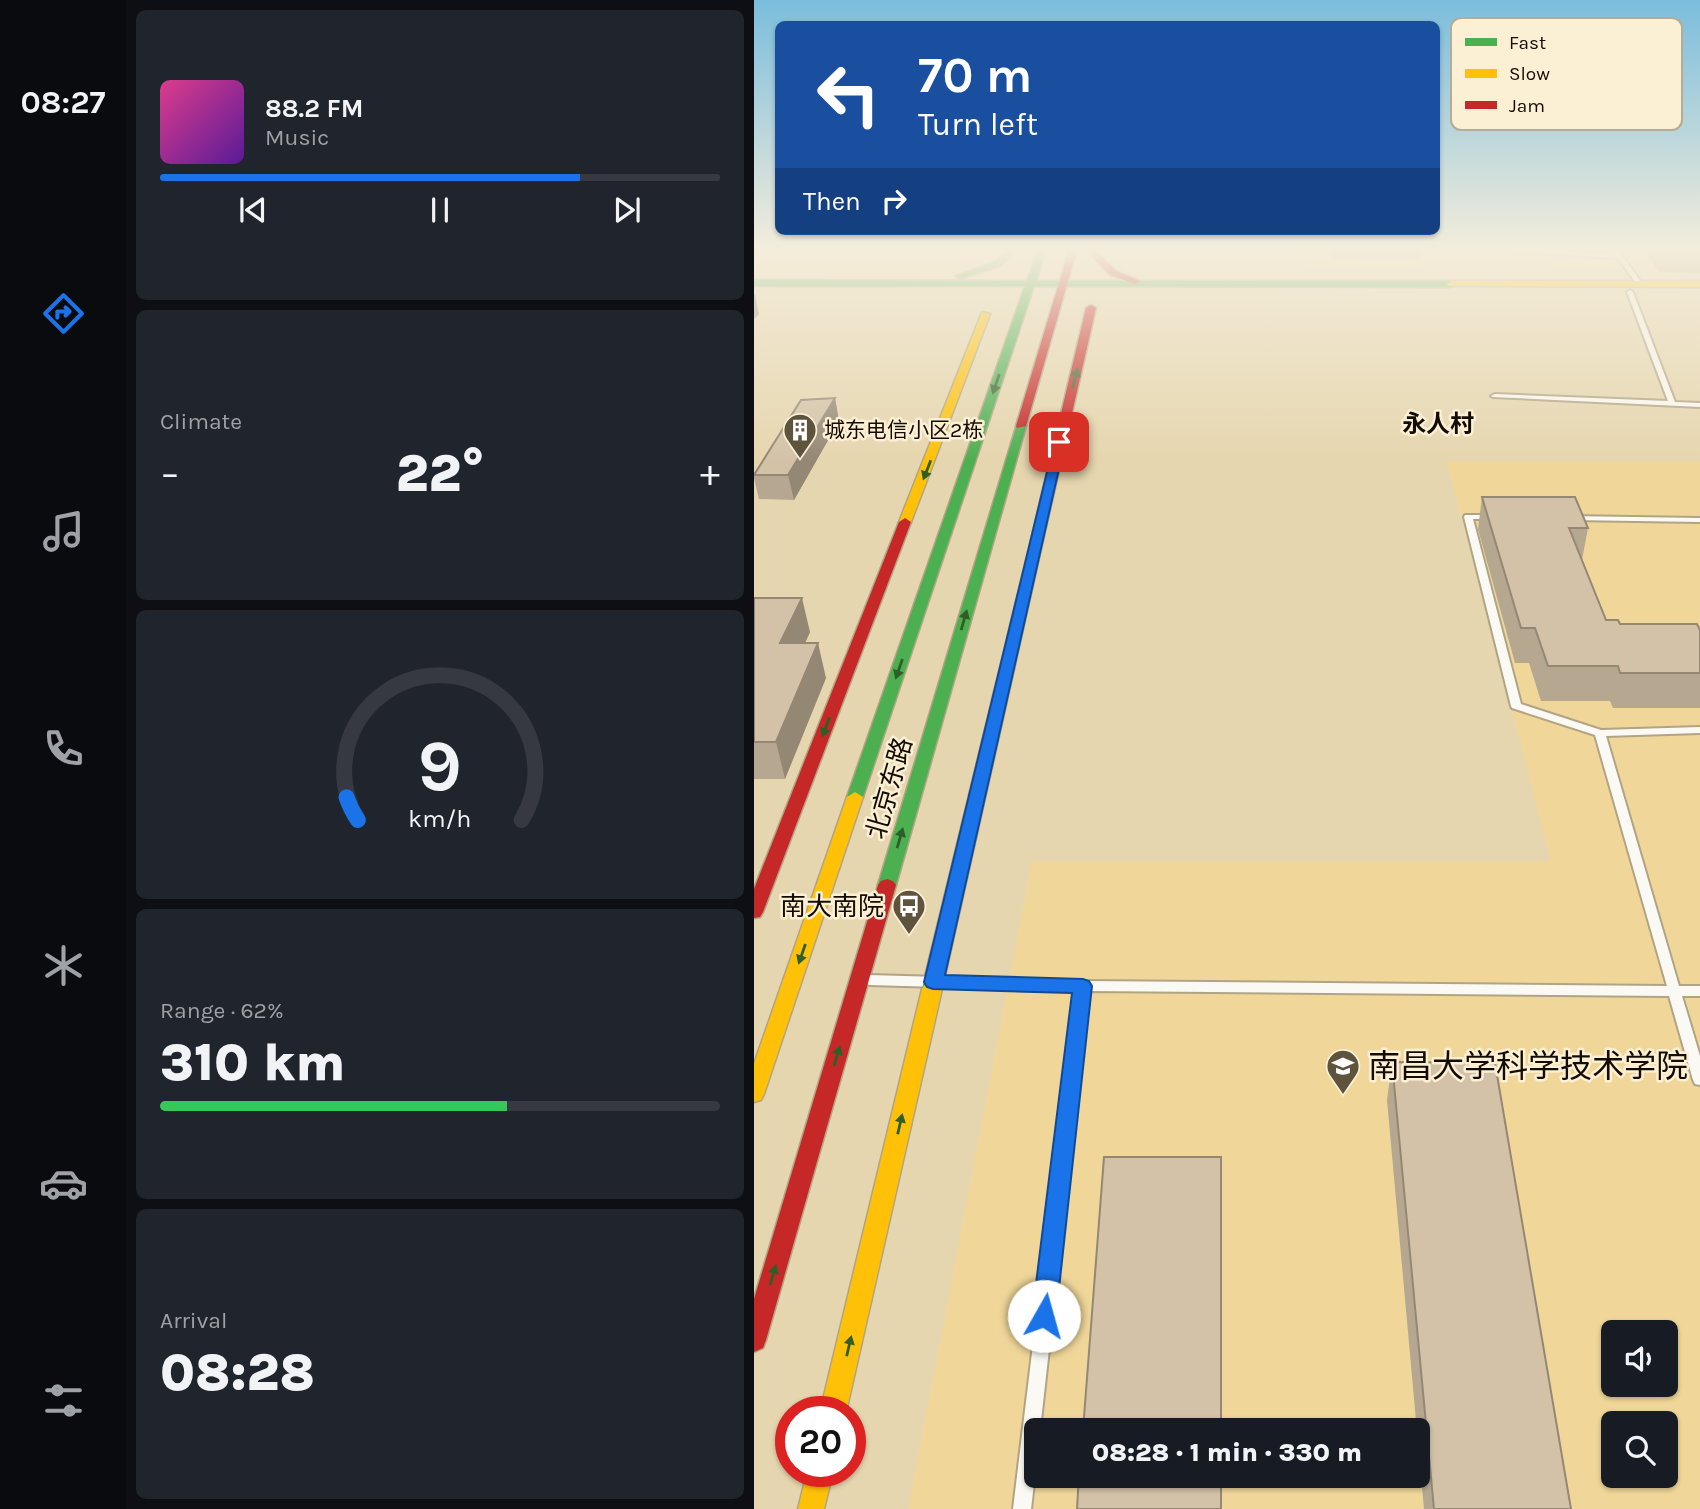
<!DOCTYPE html>
<html lang="en">
<head>
<meta charset="utf-8">
<style>
	body { margin:0; font-family:Karla,"Noto Sans SC",sans-serif; background:#20242c; color:#f1f3f6; height:100vh; display:flex; flex-direction:column; font-size:26px; white-space:nowrap }
	* { box-sizing:border-box; margin:0 }
	p { font-size:23px; color:#9ea1a6 }
	.icon { flex:none; width:38px; height:38px; fill:none; stroke:currentColor; stroke-width:2; stroke-linecap:round; stroke-linejoin:round }
	.map { position:relative; flex:1; overflow:hidden }
	.panel { display:flex; flex-direction:column; gap:10px; padding:10px; background:#0d0f14; width:628px }
	.panel>* { flex:none }
	.guide { position:absolute; left:21px; top:21px; width:665px; height:214px; border-radius:10px; box-shadow:0 2px 5px #0004; background:#1a4fa0; color:#fff; overflow:hidden }
	.fabs { position:absolute; left:847px; top:1320px; display:grid; gap:14px }
	.fabs a { display:grid; place-items:center; width:77px; height:77px; border-radius:10px; background:#171b24; box-shadow:0 2px 5px #0004; font-size:35px }
	.speed { position:absolute; left:21px; top:1396px; display:flex; gap:14px; font-size:35px; font-weight:700; text-align:center }
	.speed>* { display:grid; place-content:center; width:91px; height:91px; border-radius:50%; background:#171b24; box-shadow:0 2px 5px #0004; line-height:1 }
	.speed .limit { border:10px solid #d22; background:#fff; color:#111 }
	.pin { position:absolute; display:grid; place-items:center; width:60px; height:60px; color:#fff; margin:-30px; border-radius:14px; box-shadow:0 4px 10px #0006 }
	.me { position:absolute; width:77px; margin:-38px; rotate:7deg; stroke-linejoin:round; filter:drop-shadow(0 0 5px #0008) }
	.turn { display:flex; align-items:center; gap:24px; height:147px; padding:0 28px; font-size:32px }
	.turn .icon { width:91px; height:91px; stroke-width:2.5 }
	.turn b { display:block; font-size:49px; line-height:60px }
	.then { display:flex; align-items:center; height:66px; padding:0 28px; background:#0003; gap:14px; font-size:26px }
	.big { font-size:52px; font-weight:800; line-height:1.1 }
	.panel .tile { flex:1; display:flex; flex-direction:column; justify-content:center; gap:10px; min-width:0; padding:0 24px; border-radius:10px; background:#20242c }
	.panel .dial { align-items:center; gap:0 }
	.dial svg { height:182px; overflow:visible; fill:none; stroke:#363941; stroke-width:7; stroke-linecap:round; text-anchor:middle }
	.dial text { fill:#f1f3f6; stroke:none }
	.song { display:flex; align-items:center; gap:21px }
	.cover { width:84px; height:84px; border-radius:10px; background:linear-gradient(135deg,hsl(330 70% 55%),hsl(270 70% 35%)) }
	.played { height:7px; border-radius:4px; background:linear-gradient(90deg,#1a73e8 75%,#363941 75%) }
	.keys { display:flex; justify-content:space-around; direction:ltr }
	.heat { display:flex; justify-content:space-between; align-items:center; font-size:38px; direction:ltr }
	.charge { height:10px; border-radius:5px; background:linear-gradient(90deg,#34c759 62%,#363941 0) }
	.trip { position:absolute; left:270px; top:1418px; width:406px; height:70px; border-radius:10px; background:#171b24; box-shadow:0 2px 5px #0004; font-weight:800; line-height:70px; text-align:center }
	main { display:flex; flex:1; min-height:0 }
	.tabs { display:flex; flex-direction:column; width:126px; justify-content:space-around; align-items:center; background:#090b0e; color:#9ea1a6 }
	.tabs .icon { width:49px; height:49px }
	.tabs .selected { color:#1a73e8 }
	.tabs b { font-size:32px; color:#f1f3f6 }
	.map>svg:first-child { display:block }
	.built { fill:#f0d799; fill-rule:evenodd }
	.lines { fill:none; stroke-linecap:round; stroke-linejoin:round }
	.lane-casing { stroke:#b1a485; stroke-width:4 }
	.fast-casing { stroke:#b1a485; stroke-width:3 }
	.slow-casing { stroke:#b1a485; stroke-width:3 }
	.jam-casing { stroke:#b1a485; stroke-width:3 }
	.lane { fill:#fbf9f3; fill-rule:evenodd }
	.fast { fill:#4caf50; fill-rule:evenodd }
	.slow { fill:#ffc107; fill-rule:evenodd }
	.jam { fill:#c62828; fill-rule:evenodd }
	.wall { fill:#b5a790 }
	.shaded-wall { fill:#948875 }
	.building { fill:#d3c2a7; stroke:#948875; stroke-width:2 }
	.oneway { fill:#305e28 }
	.route { fill:#1a73e8; stroke:#114b97; stroke-width:2 }
	.labels { text-anchor:middle; stroke-width:5; stroke-linejoin:round; paint-order:stroke }
	.far-poi-label { font-size:21px; fill:#140c00; stroke:#fbefd4; text-anchor:start }
	.far-quarter-label { font-size:24px; font-weight:bold; fill:#140c00; stroke:#fbefd4 }
	.street-label { font-size:26px; fill:#140c00; stroke:#fbefd4 }
	.poi-label { font-size:26px; fill:#140c00; stroke:#fbefd4; text-anchor:end }
	.near-poi-label { font-size:32px; fill:#140c00; stroke:#fbefd4; text-anchor:start }
	.key { fill:#fbefd4; stroke:#b6ab94; stroke-width:2 }
	.key-label { font-size:19px; fill:#140c00 }
</style>
</head>
<body>
<main>
<nav class="tabs">
<b>08:27</b>
<svg class="icon selected" aria-label="directions" viewBox="0 0 24 24"><path d="M12 3l9 9-9 9-9-9zM9 14v-3h6M13 9l2 2-2 2"/></svg>
<svg class="icon" aria-label="music" viewBox="0 0 24 24"><path d="M9 18V5l10-2v13"/><circle cx="6" cy="18" r="3"/><circle cx="16" cy="16" r="3"/></svg>
<svg class="icon" aria-label="phone" viewBox="0 0 24 24"><path d="M5 4h4l2 5-3 2q2 4 5 5l2-3 5 2v4C11 20 4 13 5 4z"/></svg>
<svg class="icon" aria-label="climate" viewBox="0 0 24 24"><path d="M12 3v18M4 7l16 10M4 17L20 7"/></svg>
<svg class="icon" aria-label="car" viewBox="0 0 24 24"><path d="M5 17H2v-5l4-1 3-4h7l3 4 3 1v5h-3M9 17h6M6 11h13"/><circle cx="7" cy="17" r="2"/><circle cx="17" cy="17" r="2"/></svg>
<svg class="icon" aria-label="filters" viewBox="0 0 24 24"><path d="M4 7h16M4 17h16"/><circle cx="9" cy="7" r="2"/><circle cx="15" cy="17" r="2"/></svg>
</nav>
<section class="panel">
<div class="tile">
<div class="song"><i class="cover"></i><div><b>88.2 FM</b><p>Music</p></div></div>
<div class="played"></div>
<div class="keys"><svg class="icon" aria-label="previous" viewBox="0 0 24 24"><path d="M18 5L8 12l10 7zM5 5v14"/></svg><svg class="icon" aria-label="pause" viewBox="0 0 24 24"><path d="M8 5v14M16 5v14"/></svg><svg class="icon" aria-label="next" viewBox="0 0 24 24"><path d="M6 5l10 7-10 7zM19 5v14"/></svg></div>
</div>
<div class="tile"><p>Climate</p>
<div class="heat"><a>−</a><b class="big">22°</b><a>+</a></div>
</div>
<div class="tile dial"><svg viewBox="0 0 100 80">
<path d="M14 69A42 42 0 1 1 86 69"/>
<path d="M14 69A42 42 0 0 1 9 59" stroke="#1a73e8"/>
<text x="50" y="56" font-size="32" font-weight="700">9</text>
<text x="50" y="72" font-size="11">km/h</text>
</svg></div>
<div class="tile"><p>Range · 62%</p><b class="big">310 km</b><div class="charge"></div></div>
<div class="tile"><p>Arrival</p><b class="big">08:28</b></div>
</section>
<div class="map">
<svg width="946" height="1509" viewBox="0 0 946 1509">
	<rect width="100%" height="100%" fill="#e6d6af"/>
	<path class="built" d="M0 250H241L237 260 216 269 194 273H0Z
		M669 250V268L552 267 550 251Z
		M865 250 877 269 799 268 785 256 716 251Z
		M693 461H946V1509H154L278 861H797ZM859 1332H912V1384H859ZM859 1423H912V1475H859ZM282 1430H663V1475H282Z"/>
	<g class="lines">
		<defs>
			<path id="lane" d="M743 250H789L862 254 860 252 864 250 889 285 884 286 864 258Z
				M876 290 879 292 921 402 946 403V407L739 397 737 396 741 394 914 401 873 292Z
				M711 515H740L744 517 740 519H719L767 704 847 730 946 727V733L852 736 925 986H946V996H928L946 1056V1085L941 1084 939 1080 915 996 335 991 286 1430H282V1466L277 1509H259L322 991 115 985 111 983 109 980 111 977 115 975 329 981 913 986 841 735 758 708 757 706 710 517Z
				M813 516 946 518V522L816 520 812 518Z"/>
			<path id="fast" d="M254 250H264L246 266 206 279 202 276 240 262Z
				M284 250H292L282 281H697L701 284 697 287 280 286 109 797 101 802 95 801 93 797 271 286H0V280L273 281Z
				M263 424 272 426 142 885 139 889H127L124 885Z
				M283 536 289 540 188 989 185 994 178 996 171 994 168 989 277 540Z"/>
			<path id="slow" d="M697 281H946V287L694 286 693 284Z
				M228 312 236 314 157 522 155 525H147L145 522Z
				M101 792 109 797 10 1094 7 1100 0 1102V1064L93 797Z
				M178 982 185 984 188 989 92 1412H66L168 989 171 984Z
				M53 1472H79L70 1509H44Z"/>
			<path id="jam" d="M315 250H323L272 426 263 428 262 426Z
				M332 250H341L362 271 386 281 382 284 356 275Z
				M337 305 342 308 289 540 283 544 277 540 332 308Z
				M151 518 157 522 9 912 6 917 0 918V889L145 522Z
				M133 879 139 881 142 885 12 1340 9 1348 0 1352V1299L124 885 127 881Z"/>
		</defs>
		<use href="#lane" class="lane-casing"/>
		<use href="#fast" class="fast-casing"/>
		<use href="#slow" class="slow-casing"/>
		<use href="#jam" class="jam-casing"/>
		<use href="#lane" class="lane"/>
		<use href="#fast" class="fast"/>
		<use href="#slow" class="slow"/>
		<use href="#jam" class="jam"/>
	</g>
	<path class="wall" d="M577 250H667L666 259 578 258Z
		M891 250H946V273L905 272Z
		M81 398 85 421 40 500 5 499 0 478V473Z
		M728 497 834 528 828 560 852 620 866 624 946 630V708H859L856 701H787L775 663H761L724 529Z
		M0 598 56 632 51 643 72 678 31 779H0Z
		M638 1062 817 1509H670L633 1100Z"/>
	<path class="shaded-wall" d="M1 294 5 314 0 319V295Z
		M81 398 85 421 40 500 34 475Z
		M48 598 56 632 35 678 26 643Z
		M64 643 72 678 31 779 22 742Z"/>
	<path class="building" d="M907 250H946V254H909Z
		M81 398 34 475H0L47 400Z
		M728 497H821L834 528H815L852 620H864L866 624H943L946 630V673H866L864 666H794L781 628H767Z
		M0 598H48L26 643H64L22 742H0Z
		M638 1062 741 1063 817 1509H680Z
		M350 1157H467V1430H329Z
		M325 1475H467V1509H323Z"/>
	<defs><path id="oneway-solid" d="M-6-.8H1V-3.2L6.5 0L1 3.2V.8H-6Z" transform="scale(1.75)"/></defs>
	<g class="oneway">
		<use href="#oneway-solid" transform="translate(321 378) rotate(-76)"/>
		<use href="#oneway-solid" transform="translate(242 384) rotate(109)"/>
		<use href="#oneway-solid" transform="translate(173 470) rotate(111)"/>
		<use href="#oneway-solid" transform="translate(210 620) rotate(-74)"/>
		<use href="#oneway-solid" transform="translate(145 669) rotate(109)"/>
		<use href="#oneway-solid" transform="translate(72 727) rotate(111)"/>
		<use href="#oneway-solid" transform="translate(146 838) rotate(-74)"/>
		<use href="#oneway-solid" transform="translate(48 954) rotate(109)"/>
		<use href="#oneway-solid" transform="translate(83 1056) rotate(-74)"/>
		<use href="#oneway-solid" transform="translate(146 1124) rotate(-77)"/>
		<use href="#oneway-solid" transform="translate(19 1275) rotate(-74)"/>
		<use href="#oneway-solid" transform="translate(95 1346) rotate(-77)"/>
	</g>
	<linearGradient id="sky" x2="0" y2="1"><stop stop-color="#7abddc"/><stop offset="0.54" stop-color="#f4eddb"/><stop offset="1" stop-color="#f4eddb" stop-opacity="0"/></linearGradient>
	<rect width="946" height="462" fill="url(#sky)"/>
	<path class="route" d="M301 439 311 442 191 975 329 979 335 981 338 986 302 1316 299 1324 290 1328 282 1324 278 1316 318 993 179 989 173 987 170 982Z"/>
	<defs>
		<symbol id="building-pin" viewBox="-11 -11 22 30"><path d="M0 17L-7.5 6A9.5 9.5 0 1 1 7.5 6Z" fill="#5e533d" stroke="#fbefd4"/><path d="M-4-6H4V6H1V3H-1V6H-4ZM-2.5-4.3h1.7v1.8h-1.7ZM.8-4.3h1.7v1.8H.8ZM-2.5-1h1.7V.8h-1.7ZM.8-1h1.7V.8H.8Z" fill="#fff"/></symbol>
		<symbol id="bus-pin" viewBox="-11 -11 22 30"><path d="M0 17L-7.5 6A9.5 9.5 0 1 1 7.5 6Z" fill="#5e533d" stroke="#fbefd4"/><path d="M-5-6H5V4H4V6H2V4H-2V6H-4V4H-5ZM-3.5-4V0h7V-4ZM-3.5 1.2v1.5H-2V1.2ZM2 1.2v1.5H3.5V1.2Z" fill="#fff"/></symbol>
		<symbol id="university-pin" viewBox="-11 -11 22 30"><path d="M0 17L-7.5 6A9.5 9.5 0 1 1 7.5 6Z" fill="#5e533d" stroke="#fbefd4"/><path d="M0-5L7-2L0 1L-7-2ZM-4 1L0 2.5L4 1V4Q0 6-4 4Z" fill="#fff"/></symbol>
	</defs>
	<g fill-rule="evenodd">
		<use href="#building-pin" x="27" y="411" width="38" height="52"/>
		<use href="#bus-pin" x="136" y="887" width="38" height="52"/>
		<use href="#university-pin" x="570" y="1047" width="38" height="52"/>
	</g>
	<g class="labels">
		<g class="far-poi-label">
			<text x="70" y="437">城东电信小区2栋</text>
		</g>
		<g class="far-quarter-label">
			<text x="684" y="432">永人村</text>
		</g>
		<g class="street-label">
			<text transform="translate(135 788) rotate(-74)" y="9">北京东路</text>
		</g>
		<g class="poi-label">
			<text x="130" y="915">南大南院</text>
		</g>
		<g class="near-poi-label">
			<text x="614" y="1077">南昌大学科学技术学院</text>
		</g>
	</g>
	<rect x="697" y="18" width="231" height="112" rx="10" class="key"/>
	<rect x="711" y="38" width="32" height="8" fill="#4caf50"/>
	<rect x="711" y="69" width="32" height="9" fill="#ffc107"/>
	<rect x="711" y="101" width="32" height="8" fill="#c62828"/>
	<g class="key-label">
		<text x="755" y="49">Fast</text>
		<text x="755" y="80">Slow</text>
		<text x="755" y="112">Jam</text>
	</g>
</svg>
<div class="fabs">
<a><svg class="icon" aria-label="sound" viewBox="0 0 24 24"><path d="M4 9h4l5-4v14l-5-4H4zM17 9q2 3 0 6"/></svg></a>
<a><svg class="icon" aria-label="search" viewBox="0 0 24 24"><circle cx="10" cy="10" r="6"/><path d="M15 15l6 6"/></svg></a>
</div>
<div class="speed"><div class="limit">20</div></div>
<div class="pin" style="left:305px;top:442px;background:#d93025"><svg class="icon" aria-label="arrive" viewBox="0 0 24 24"><path d="M6 21V4h12l-3 4 3 4H6"/></svg></div>
<svg class="me" style="left:290px;top:1316px" viewBox="-20 -20 40 40"><circle r="19" fill="#fff"/><path d="M0-13L10 11 0 6-10 11z" fill="#1a73e8"/></svg>
<div class="trip">08:28 · 1 min · 330 m</div>
<div class="guide">
<div class="turn"><svg class="icon" aria-label="left" viewBox="0 0 24 24"><path d="M17 20v-9H6M10 6l-5 5 5 5"/></svg><div><b>70 m</b>Turn left</div></div>
<div class="then">Then<svg class="icon" aria-label="right" viewBox="0 0 24 24"><path d="M7 20v-9h11M14 6l5 5-5 5"/></svg></div>
</div>
</div>
</main>
</body>
</html>
